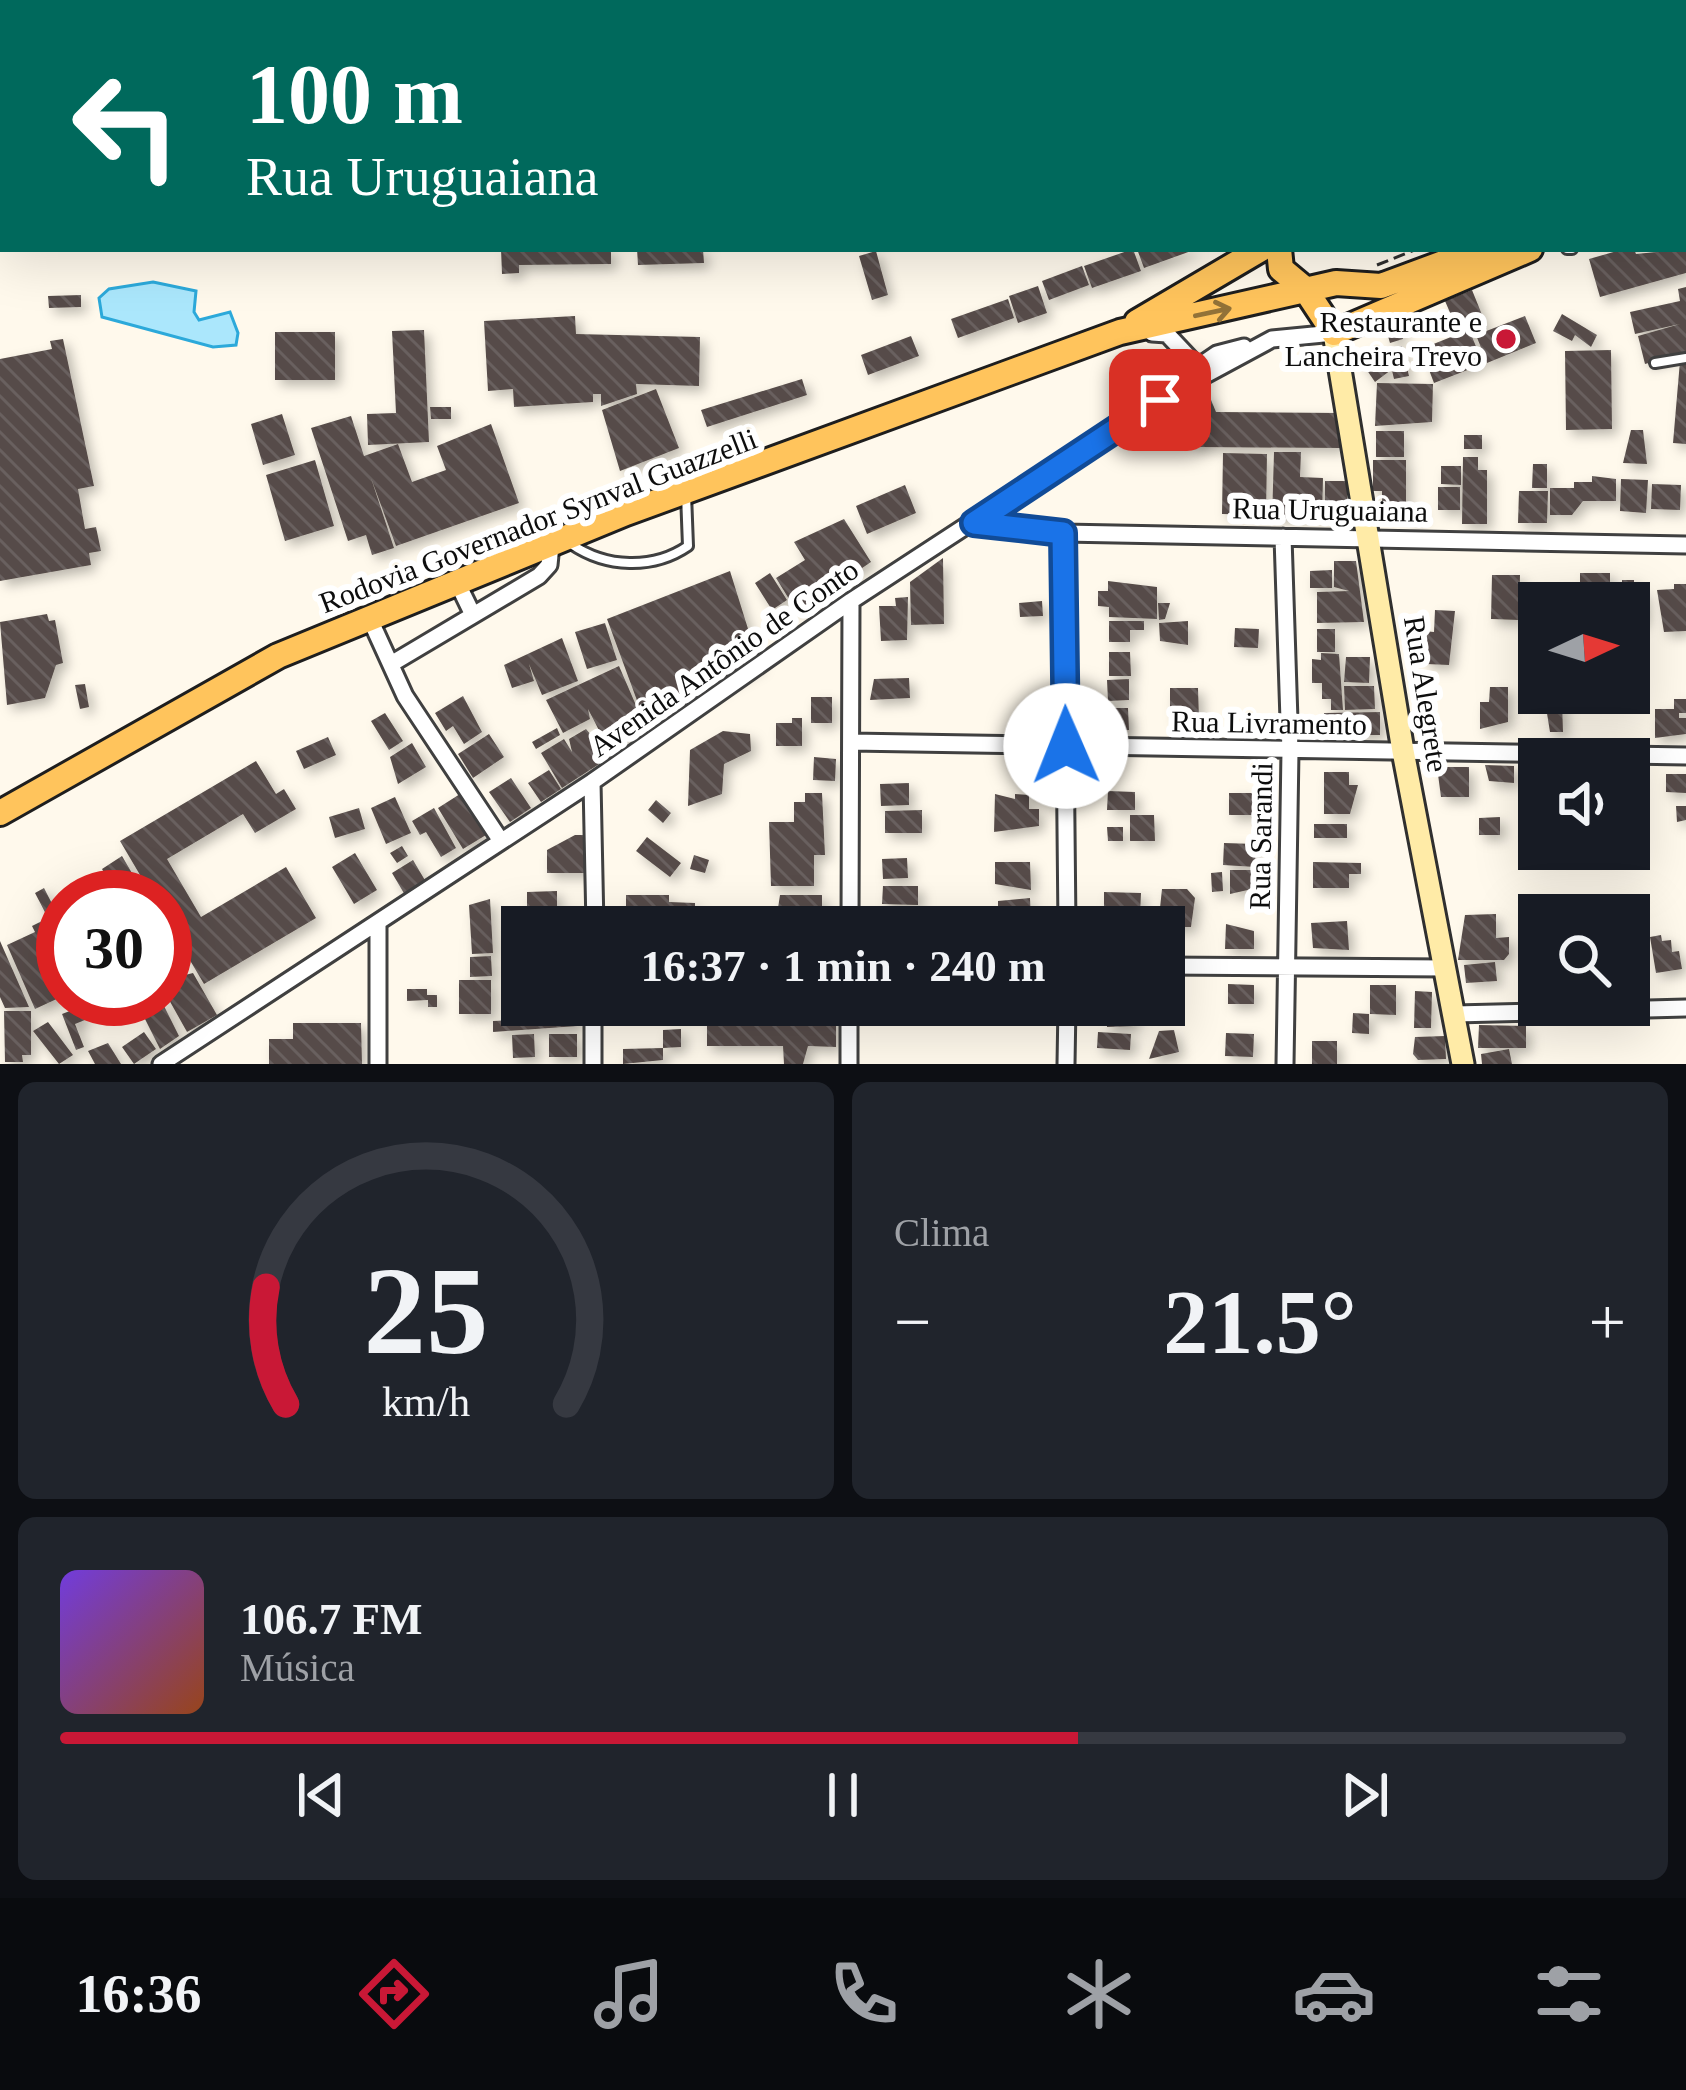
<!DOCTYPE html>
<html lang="pt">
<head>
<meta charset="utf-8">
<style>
	body { margin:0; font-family:"Times New Roman",serif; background:#20242c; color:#f1f3f6; height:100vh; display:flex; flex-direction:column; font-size:45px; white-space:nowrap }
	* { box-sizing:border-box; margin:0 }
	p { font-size:39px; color:#9ea1a6 }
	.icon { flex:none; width:66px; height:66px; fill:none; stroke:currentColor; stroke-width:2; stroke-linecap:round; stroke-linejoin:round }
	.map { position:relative; height:1064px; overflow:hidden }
	.panel { display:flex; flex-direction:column; gap:18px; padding:18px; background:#0d0f14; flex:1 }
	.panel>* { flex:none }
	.hud { position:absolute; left:0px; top:0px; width:1686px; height:252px; box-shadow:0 12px 48px #0002; background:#00695c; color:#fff; overflow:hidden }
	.needle { width:78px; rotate:86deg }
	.fabs { position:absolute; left:1518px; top:582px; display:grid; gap:24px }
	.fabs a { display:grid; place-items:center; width:132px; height:132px; border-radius:0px; background:#171b24; box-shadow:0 12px 48px #0002; font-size:60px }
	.speed { position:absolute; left:36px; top:870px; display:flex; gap:24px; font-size:60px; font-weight:700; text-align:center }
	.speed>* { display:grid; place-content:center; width:156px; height:156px; border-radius:50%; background:#171b24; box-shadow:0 12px 48px #0002; line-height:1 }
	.speed .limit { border:18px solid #d22; background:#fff; color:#111 }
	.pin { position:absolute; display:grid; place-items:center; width:102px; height:102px; color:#fff; margin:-51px; border-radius:24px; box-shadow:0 6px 18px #0006 }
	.me { position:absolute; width:132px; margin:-66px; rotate:359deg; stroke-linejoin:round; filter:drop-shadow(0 0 9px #0008) }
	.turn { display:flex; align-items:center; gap:42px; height:252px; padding:0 48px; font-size:54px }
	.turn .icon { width:156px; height:156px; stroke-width:2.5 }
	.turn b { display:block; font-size:84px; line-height:102px }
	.big { font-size:90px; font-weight:600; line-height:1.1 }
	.panel .card { flex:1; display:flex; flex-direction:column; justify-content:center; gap:18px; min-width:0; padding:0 42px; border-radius:18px; background:#20242c }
	.panel .dial { align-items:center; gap:0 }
	.dial svg { height:312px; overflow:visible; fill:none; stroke:#363941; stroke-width:7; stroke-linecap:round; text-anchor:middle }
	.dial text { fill:#f1f3f6; stroke:none }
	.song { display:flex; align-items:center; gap:36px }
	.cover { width:144px; height:144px; border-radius:18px; background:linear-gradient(135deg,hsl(260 70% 55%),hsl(20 70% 35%)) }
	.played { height:12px; border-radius:6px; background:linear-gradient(90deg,#c91836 65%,#363941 65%) }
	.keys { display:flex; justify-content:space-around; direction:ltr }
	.heat { display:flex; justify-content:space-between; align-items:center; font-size:66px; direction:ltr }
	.panel .tiles { flex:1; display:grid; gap:18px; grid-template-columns:1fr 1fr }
	.card:last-child { grid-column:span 2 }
	.trip { position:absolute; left:501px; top:906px; width:684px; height:120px; border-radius:0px; background:#171b24; box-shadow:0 12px 48px #0002; font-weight:600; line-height:120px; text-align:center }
	.dock { display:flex; height:192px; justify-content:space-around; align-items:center; background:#090b0e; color:#9ea1a6 }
	.dock .icon { width:84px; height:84px }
	.dock .on { color:#c91836 }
	.dock b { font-size:54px; color:#f1f3f6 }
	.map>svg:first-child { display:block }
	.water { fill:#abe7fc; stroke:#2ca9da; stroke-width:3 }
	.building { fill:url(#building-back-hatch); filter:url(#shadow) }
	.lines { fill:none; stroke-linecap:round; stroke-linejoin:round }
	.lane-casing { stroke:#404040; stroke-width:14 }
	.street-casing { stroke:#404040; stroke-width:21 }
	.secondary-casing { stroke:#2f2f2f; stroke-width:27 }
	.primary-casing { stroke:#1e1e1e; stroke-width:30 }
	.path { stroke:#2f2f2f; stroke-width:3; stroke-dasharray:12 6; stroke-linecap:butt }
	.lane { stroke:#fff; stroke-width:8 }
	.street { stroke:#fff; stroke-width:15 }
	.secondary { stroke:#ffeba7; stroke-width:21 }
	.primary { stroke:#ffc45c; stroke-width:24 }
	.oneway { stroke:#927238 }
	.route-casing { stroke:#114b97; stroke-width:30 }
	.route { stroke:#1a73e8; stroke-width:21 }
	.poi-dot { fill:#c91836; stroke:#fff; stroke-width:4.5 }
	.labels { text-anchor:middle; stroke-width:12; stroke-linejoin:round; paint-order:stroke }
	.poi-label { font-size:30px; fill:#0d0d0d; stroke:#fff; text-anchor:end }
	.street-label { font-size:30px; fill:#0d0d0d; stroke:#fff }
</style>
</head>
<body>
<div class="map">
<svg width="1686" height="1064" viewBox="0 0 1686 1064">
	<defs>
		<pattern id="building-back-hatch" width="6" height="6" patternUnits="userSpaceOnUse" patternTransform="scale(3)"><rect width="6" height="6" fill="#564c48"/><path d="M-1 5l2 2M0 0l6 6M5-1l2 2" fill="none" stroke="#69615e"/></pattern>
		<filter id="shadow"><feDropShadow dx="5.5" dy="5.5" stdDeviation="6" flood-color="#0004"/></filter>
	</defs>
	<rect width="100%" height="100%" fill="#fff9ec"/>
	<path class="water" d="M153 282 196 291 194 312 199 320 230 312 238 333 236 345 213 347 102 317 99 298 109 289Z"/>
	<path class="building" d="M501 249H611V264L519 265V273L502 274Z
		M637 249H703L704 263 638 265Z
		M1133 249 1141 271 1092 288 1084 266Z
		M1137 249H1194V250L1144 268Z
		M1624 249H1634L1636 254 1686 249V273L1600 297 1589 259Z
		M876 251 888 295 872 300 859 256Z
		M1082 266 1089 285 1049 300 1042 281Z
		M1038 286 1047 313 1018 323 1009 296Z
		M1686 287V353L1645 364 1638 336 1680 324 1635 334 1630 312 1680 301 1678 289Z
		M1472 290 1487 327 1471 334 1483 364 1434 383 1421 349 1471 329 1458 331 1445 301Z
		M81 295V307L49 308 48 296Z
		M1008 299 1014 318 958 338 951 319Z
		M1562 314 1597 335 1591 347 1575 335 1572 341 1553 331Z
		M575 316 576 334 700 337 699 386 636 384 637 394 601 406V394H593V402L514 407 513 389 488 391 484 321Z
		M1525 316 1536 343 1487 363 1476 335Z
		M1398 322 1403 339 1390 343 1385 326Z
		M424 330 429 442 368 445 367 414 396 413 392 331Z
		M275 332H335V380H275Z
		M911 336 919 356 868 375 861 355Z
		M63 339 94 486 78 489 85 529 96 527 101 551 89 553 91 565 0 581V359L52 349 50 341Z
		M1374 346 1391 370 1375 382 1358 357Z
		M1402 346 1409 376 1394 379 1387 350Z
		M1611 350 1612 429 1566 430 1565 351Z
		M1680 361H1686V444L1673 443Z
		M802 379 807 395 707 427 701 410Z
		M1377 383 1433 384 1432 422 1375 426Z
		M656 389 679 448 620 471 602 410Z
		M1209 395 1216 412 1340 413V448L1193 447 1179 407Z
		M430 407H451V419H431Z
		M282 414 295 455 263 465 251 424Z
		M351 416 364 456 398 444 412 482 446 470 437 446 491 424 519 503 396 546 371 478 394 548 372 555 366 535 348 541 311 428Z
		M1631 430H1643L1647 464 1623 463Z
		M1376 431H1404V457H1376Z
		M1464 435H1482V449H1464Z
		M1274 452H1301L1300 477 1323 478 1322 517 1272 518Z
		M1223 453 1267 454 1266 515 1222 514Z
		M1463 457H1478V470H1487V524H1462Z
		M315 460 334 526 285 541 266 475Z
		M1373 460H1406V510H1382V491H1373Z
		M1533 464H1547V488H1532Z
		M1441 466H1461V485L1441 484Z
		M1592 476 1616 479V501H1583L1572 515H1550V488H1574V482H1592Z
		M1621 479 1648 480 1646 513 1620 511Z
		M1325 481H1347V518H1325Z
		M1652 484 1681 485 1680 510 1651 509Z
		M905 485 916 513 867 534 856 506Z
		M1438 487H1460V510H1438Z
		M1519 491H1548L1547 523H1518Z
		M1407 506H1420V520H1407Z
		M844 519 871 562 797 612 776 578 805 560 794 542Z
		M943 558 944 624 911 625 910 582Z
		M1334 561H1356L1364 622 1317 623V592L1349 591 1334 587Z
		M1332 570V588H1310V571Z
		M399 571 412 586 401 595 385 577Z
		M730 571 759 664 646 725 607 619Z
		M770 573 787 600 772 610 755 583Z
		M1580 573H1610V603H1556L1557 586H1580Z
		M1492 575H1520L1519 620 1491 619Z
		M1622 580H1634V588L1644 593V621H1629V603L1612 600 1611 586H1622Z
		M1108 581 1157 587V619L1109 617V607L1098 606V591H1108Z
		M1674 584H1686V631L1664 632 1657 590 1674 589Z
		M908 597 907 640 881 641 879 606H896L895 598Z
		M1523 599H1539V632L1523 631Z
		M1042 601 1043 616 1020 617 1019 603Z
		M1158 603H1170L1165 619 1159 620Z
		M1435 610 1455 611 1449 665 1426 664 1423 654 1424 631 1434 632Z
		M47 614 49 621 55 620 63 663 56 665 45 698 7 705 0 622Z
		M1109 621H1144V630H1130V642H1109Z
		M1188 621V645L1160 641 1159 623Z
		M605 623 617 660 587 669 575 632Z
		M1235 628 1259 629 1258 648 1234 647Z
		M1317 629H1335V652H1317Z
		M562 638 578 681 542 695 529 664 534 681 512 688 504 665Z
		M1109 652H1130L1131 676H1109Z
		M1321 653 1339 654 1343 710H1331V699H1322V683H1312V659L1321 660Z
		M1346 657H1370L1369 683 1344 682Z
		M619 666 645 726 607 746 588 709 590 719 563 733 546 700Z
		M909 678 910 698 870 700 874 679Z
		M1129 679V700L1108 701 1107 680Z
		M85 684 89 707 80 709 75 685Z
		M1344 686H1374L1375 709 1345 710Z
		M1490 687H1508V722L1480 729V702H1489Z
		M1170 688H1198L1199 719H1170Z
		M463 696 482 732 464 744 453 726 446 731 435 713Z
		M811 697H832V723H811Z
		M1674 699H1686V713H1679V718H1686V734L1655 738V709H1674Z
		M1545 701H1562L1563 732H1550Z
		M1108 708H1128L1129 730 1109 731Z
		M1380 712V735H1346V728H1325L1324 713Z
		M385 713 403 741 389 750 371 721Z
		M792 718H802V746H776V723H792Z
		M557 728 560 735 536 749 532 742Z
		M586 729 610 757 562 788 541 753 564 739 572 752 569 739Z
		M723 731 750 734 751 751 724 764 722 794 688 806 690 750Z
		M489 734 504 757 473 778 458 754Z
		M328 737 336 755 304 769 296 751Z
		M412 743 426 767 398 784 390 757Z
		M814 757 836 759 835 781 813 780Z
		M256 761 276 794 284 789 296 809 255 833 243 814 167 859 201 917 286 867 316 918 204 984 165 918V897H153L120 841Z
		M1485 765 1514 766V783L1489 781Z
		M1437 767H1469V797H1441Z
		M549 770 561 789 541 802 528 783Z
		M1324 772H1349V785H1358L1350 814H1324Z
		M1666 774H1686V793L1666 792Z
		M511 778 531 808 510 822 489 792Z
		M909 783V805L881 806 880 784Z
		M1108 791 1135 792V810H1107Z
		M805 793H822L825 855H814V886H771L769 822H794V802H805Z
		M1229 793H1254V815H1229Z
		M460 794 486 835 463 849 438 808Z
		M995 794 1015 799V794L1029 795V809H1039V826L994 832Z
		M395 797 411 833 386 844 371 808Z
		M656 800 671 813 663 823 648 810Z
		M1676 806H1686V820L1677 822Z
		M359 808 365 829 335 838 329 817Z
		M434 808 456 848 441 857 426 832 420 835 412 821Z
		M922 810V833H885V811Z
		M1130 815H1154L1155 841H1130Z
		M1500 817V835H1479V818Z
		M1314 824H1347V838H1314Z
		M1107 827H1123V841H1108Z
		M575 835H584L589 873H547V850Z
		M647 837 681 863 670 877 636 851Z
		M1224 843 1256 844 1255 867 1223 865Z
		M402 846 408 856 397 863 390 853Z
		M355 853 377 890 354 904 332 867Z
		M694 855 709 860 705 873 690 869Z
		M122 856 146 897H118L102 869Z
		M907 858 908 878 883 879 882 859Z
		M413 860 426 882 405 895 392 873Z
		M995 862H1030L1031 890 995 884Z
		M1313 862 1361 863V874H1349V888H1313Z
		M1230 870H1261V887L1230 894Z
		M1222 872 1223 891 1212 892 1211 873Z
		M107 886 113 897H88Z
		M883 886H918V905L882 904Z
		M44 888 63 925V994L44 955 61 997 35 1009 7 945 35 932 32 926 48 918 35 893Z
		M1162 889H1187L1195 898 1191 927H1158Z
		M557 891V907H527V892Z
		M1104 892 1141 893 1140 916 1149 917V927H1135V916H1104Z
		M626 895H669V902L695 903V927H654V918H638V927H626Z
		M780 895H822V926L776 921Z
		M1030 898 1031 920H998V901Z
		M490 899 493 953 472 954 469 905Z
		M575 908 576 927H549L548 909Z
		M880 910H904V927H881Z
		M1496 914V938L1509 937V954L1504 960H1458L1465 915Z
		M1347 921 1349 950 1313 948 1311 923Z
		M1226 924 1254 931V949H1225Z
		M1661 935 1662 941 1671 940 1672 952 1679 951 1682 969 1656 973 1650 937Z
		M0 941 29 1007 5 1008 0 997Z
		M1539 942V975L1527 976 1524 944Z
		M491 956 492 976 470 977V957Z
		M1495 962 1497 981 1466 983 1464 965Z
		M193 973 217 1015 187 1032 168 998 165 980Z
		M459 980H491V1014H459Z
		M1228 984 1254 985V1004H1228Z
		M1370 985H1396V1015L1370 1014Z
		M407 989H427V995H437V1007H428V1000L407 1001Z
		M1415 991 1432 992 1431 1028H1414Z
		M162 1002 179 1036 160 1049 143 1015Z
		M513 1003 538 1005 539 1022 540 1005H578V1026L493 1032V1021L514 1020Z
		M621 1005H671V1010L621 1009Z
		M678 1005H706V1012L678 1013Z
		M1134 1005V1026L1107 1027V1006Z
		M80 1007 85 1020 75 1024 84 1047 76 1050 62 1014Z
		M4 1011H31V1055H22L23 1062H5Z
		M707 1012 836 1013V1047L808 1046 803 1064H784L783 1046H707Z
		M1353 1013 1369 1014V1034L1352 1033Z
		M48 1022 73 1055 59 1064 33 1031Z
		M293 1023H361L362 1064H269V1039H293Z
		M1479 1025 1526 1026V1048H1478Z
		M681 1029V1047L663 1048V1030Z
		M1174 1030 1179 1052 1149 1059 1159 1031Z
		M144 1032 156 1049 134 1064 122 1047Z
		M1098 1032 1131 1034 1130 1050 1097 1048Z
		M1226 1033 1254 1034 1253 1057 1225 1056Z
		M534 1034 535 1057 513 1058 512 1035Z
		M549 1034H577V1057H549Z
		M1445 1036 1446 1059 1418 1060 1413 1054 1415 1037Z
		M1312 1041H1337V1064H1312Z
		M108 1043 121 1064H95L88 1051Z
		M663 1048V1060L623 1064V1049Z
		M1509 1049 1512 1064H1482L1481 1054Z"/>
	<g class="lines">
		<defs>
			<path id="lane" d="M1683 198H1686
				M1683 213 1686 215
				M1567 249H1572
				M1655 363 1686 358
				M571 544C606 568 653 570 688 546L686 494"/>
			<path id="street" d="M1681 3 1686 1
				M1152 333 1167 334 1198 367 1185 379
				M1198 367 1217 354 1244 347
				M975 523 1063 533 1686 545
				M1063 533 1067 927
				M1283 537 1290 751 1285 1064
				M457 582 473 615
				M369 617 405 696 501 841
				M391 664 539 576 549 565 551 545
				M851 742 1686 756
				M592 782 595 927
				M378 925V1064
				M850 927 851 601
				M1164 966 1445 968
				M1455 1014 1686 1008
				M161 1064 592 782 851 601 1159 400 1272 339 1334 333
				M593 1064V1005
				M849 1064V1005
				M1066 1064 1067 1005"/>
			<path id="secondary" d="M1297 0V3
				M1334 333 1403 751 1463 1064"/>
			<path id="primary" d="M1587 3 1591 0
				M1683 107H1686
				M1683 170 1686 168
				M1279 249 1281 269 1305 289 1334 333 1530 249
				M1137 322 1261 249
				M0 813 278 656 626 513 1120 332 1336 283 1381 286 1481 249"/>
		</defs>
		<use href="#lane" class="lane-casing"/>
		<use href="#street" class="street-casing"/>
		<use href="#secondary" class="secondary-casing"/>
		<use href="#primary" class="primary-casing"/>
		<path class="path" d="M1377 265 1417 249"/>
		<use href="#lane" class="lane"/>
		<use href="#street" class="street"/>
		<use href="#secondary" class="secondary"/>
		<use href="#primary" class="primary"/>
	</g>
	<defs><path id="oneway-shaft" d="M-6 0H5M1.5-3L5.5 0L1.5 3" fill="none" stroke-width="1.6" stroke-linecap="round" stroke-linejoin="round" transform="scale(3)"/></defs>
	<use class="oneway" href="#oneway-shaft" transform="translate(1213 312) rotate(-12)"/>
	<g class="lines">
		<defs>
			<path id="route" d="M1066 746 1063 533 974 523 1160 400"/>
		</defs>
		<use href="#route" class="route-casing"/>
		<use href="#route" class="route"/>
	</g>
	<circle class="poi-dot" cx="1506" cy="339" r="12"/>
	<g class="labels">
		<g class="poi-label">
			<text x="1482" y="332">Restaurante e<tspan x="1482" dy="34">Lancheira Trevo</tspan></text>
		</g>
		<g class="street-label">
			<text transform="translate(1330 510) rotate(1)" y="10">Rua Uruguaiana</text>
			<text transform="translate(538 521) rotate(-21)" y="10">Rodovia Governador Synval Guazzelli</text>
			<text transform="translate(724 658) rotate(-35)" y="10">Avenida Antônio de Conto</text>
			<text transform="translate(1426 694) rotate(81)" y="10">Rua Alegrete</text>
			<text transform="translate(1269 723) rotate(1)" y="10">Rua Livramento</text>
			<text transform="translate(1261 836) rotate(-89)" y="10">Rua Sarandi</text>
		</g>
	</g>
</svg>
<div class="fabs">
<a><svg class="needle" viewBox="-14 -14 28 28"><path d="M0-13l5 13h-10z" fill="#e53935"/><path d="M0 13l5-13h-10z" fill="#9ea1a6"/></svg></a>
<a><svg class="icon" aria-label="sound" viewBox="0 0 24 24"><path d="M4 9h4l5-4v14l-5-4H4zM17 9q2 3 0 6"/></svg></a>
<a><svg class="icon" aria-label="search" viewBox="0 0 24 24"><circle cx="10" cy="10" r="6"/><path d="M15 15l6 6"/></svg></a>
</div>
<div class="speed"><div class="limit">30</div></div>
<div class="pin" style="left:1160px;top:400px;background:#d93025"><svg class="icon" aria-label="arrive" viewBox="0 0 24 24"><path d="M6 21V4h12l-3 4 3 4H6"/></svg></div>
<svg class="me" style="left:1066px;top:746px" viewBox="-20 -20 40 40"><circle r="19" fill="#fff"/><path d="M0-13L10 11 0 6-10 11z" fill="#1a73e8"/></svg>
<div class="trip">16:37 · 1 min · 240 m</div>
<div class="hud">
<div class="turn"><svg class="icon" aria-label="left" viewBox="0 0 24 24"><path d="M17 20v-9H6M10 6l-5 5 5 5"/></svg><div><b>100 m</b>Rua Uruguaiana</div></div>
</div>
</div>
<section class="panel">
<div class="tiles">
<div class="card dial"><svg viewBox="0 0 100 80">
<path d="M14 69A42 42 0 1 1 86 69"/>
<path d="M14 69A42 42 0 0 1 9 39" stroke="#c91836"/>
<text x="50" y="56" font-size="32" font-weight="700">25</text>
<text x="50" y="72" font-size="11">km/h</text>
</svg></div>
<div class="card"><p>Clima</p>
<div class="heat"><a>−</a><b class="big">21.5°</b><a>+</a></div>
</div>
<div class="card">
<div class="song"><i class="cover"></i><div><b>106.7 FM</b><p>Música</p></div></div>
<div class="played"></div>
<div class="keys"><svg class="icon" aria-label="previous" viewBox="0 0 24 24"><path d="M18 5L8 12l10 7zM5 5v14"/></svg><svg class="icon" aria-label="pause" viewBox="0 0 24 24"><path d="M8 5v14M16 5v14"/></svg><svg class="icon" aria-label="next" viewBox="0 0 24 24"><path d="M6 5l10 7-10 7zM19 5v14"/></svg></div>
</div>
</div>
</section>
<nav class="dock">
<b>16:36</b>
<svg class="icon on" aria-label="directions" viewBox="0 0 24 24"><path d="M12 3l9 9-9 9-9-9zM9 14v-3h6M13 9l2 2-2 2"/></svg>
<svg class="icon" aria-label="music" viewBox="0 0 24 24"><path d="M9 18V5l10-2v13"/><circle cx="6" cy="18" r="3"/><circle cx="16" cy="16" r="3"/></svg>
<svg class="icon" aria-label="phone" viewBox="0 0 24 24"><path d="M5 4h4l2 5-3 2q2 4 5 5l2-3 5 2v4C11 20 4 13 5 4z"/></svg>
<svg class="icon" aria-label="climate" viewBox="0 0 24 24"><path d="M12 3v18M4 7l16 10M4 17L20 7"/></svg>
<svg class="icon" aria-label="car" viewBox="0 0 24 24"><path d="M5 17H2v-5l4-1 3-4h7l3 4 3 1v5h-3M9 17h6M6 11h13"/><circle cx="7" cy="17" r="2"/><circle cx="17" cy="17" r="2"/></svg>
<svg class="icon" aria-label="filters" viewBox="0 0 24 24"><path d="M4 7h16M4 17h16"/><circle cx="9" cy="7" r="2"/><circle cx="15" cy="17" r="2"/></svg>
</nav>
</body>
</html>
